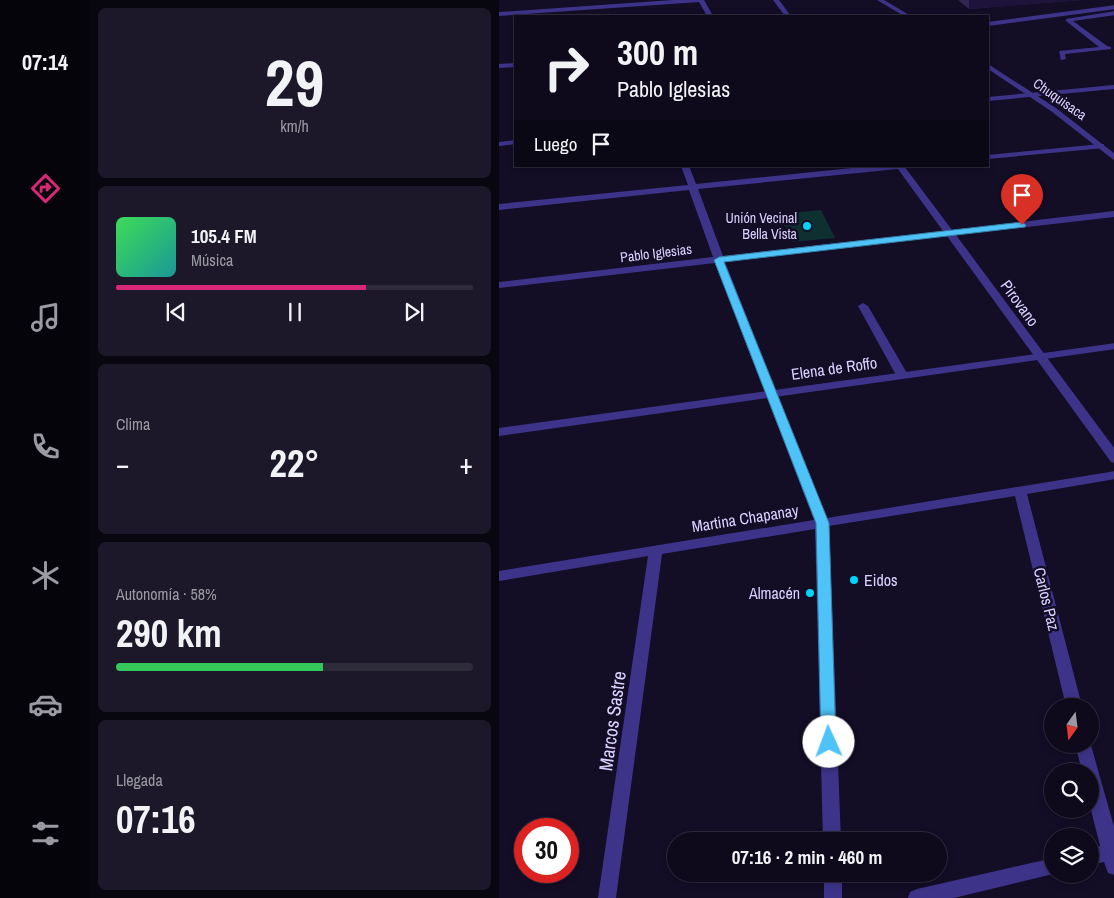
<!DOCTYPE html>
<html lang="es">
<head>
<meta charset="utf-8">
<style>
	body { margin:0; font-family:"Archivo Narrow",sans-serif; background:#1c1829; color:#f1f3f6; height:100vh; display:flex; flex-direction:column; font-size:19px; white-space:nowrap }
	* { box-sizing:border-box; margin:0 }
	p { font-size:16px; color:#9b9aa3 }
	.icon { flex:none; width:28px; height:28px; fill:none; stroke:currentColor; stroke-width:2; stroke-linecap:round; stroke-linejoin:round }
	.map { position:relative; flex:1; overflow:hidden }
	.side { display:flex; flex-direction:column; gap:8px; padding:8px; background:#08060f; width:409px }
	.side>* { flex:none }
	.banner { position:absolute; left:15px; top:15px; width:475px; height:152px; border-radius:0px; box-shadow:0 2px 8px #0003,0 0 0 1px #2e2b3b; background:#0e0a1c; color:#f1f3f6; overflow:hidden }
	.needle { width:32px; rotate:194deg }
	.controls { position:absolute; left:545px; top:698px; display:grid; gap:10px }
	.controls a { display:grid; place-items:center; width:55px; height:55px; border-radius:50%; background:#0e0a1c; box-shadow:0 2px 8px #0003,0 0 0 1px #2e2b3b; font-size:25px }
	.speed { position:absolute; left:15px; top:818px; display:flex; gap:10px; font-size:25px; font-weight:700; text-align:center }
	.speed>* { display:grid; place-content:center; width:65px; height:65px; border-radius:50%; background:#0e0a1c; box-shadow:0 2px 8px #0003,0 0 0 1px #2e2b3b; line-height:1 }
	.speed .limit { border:8px solid #d22; background:#fff; color:#111 }
	.pin { position:absolute; display:grid; place-items:center; width:42px; height:42px; color:#fff; margin:-51px -21px; border-radius:50% 50% 50% 0; rotate:-45deg; box-shadow:0 0 5px #0007 }
	.pin .icon { rotate:45deg }
	.me { position:absolute; width:55px; margin:-28px; rotate:358deg; stroke-linejoin:round; filter:drop-shadow(0 0 4px #0008) }
	.turn { display:flex; align-items:center; gap:18px; height:105px; padding:0 20px; font-size:22px }
	.turn .icon { width:65px; height:65px; stroke-width:2.5 }
	.turn b { display:block; font-size:35px; line-height:42px }
	.then { display:flex; align-items:center; height:48px; padding:0 20px; background:#0003; gap:10px; font-size:19px }
	.big { font-size:38px; font-weight:800; line-height:1.1 }
	.side .card { flex:1; display:flex; flex-direction:column; justify-content:center; gap:8px; min-width:0; padding:0 18px; border-radius:8px; background:#1c1829 }
	.side .dial { align-items:center; gap:0 }
	.dial b { font-size:65px; line-height:1 }
	.song { display:flex; align-items:center; gap:15px }
	.cover { width:60px; height:60px; border-radius:8px; background:linear-gradient(135deg,hsl(130 70% 55%),hsl(180 70% 35%)) }
	.played { height:5px; border-radius:2px; background:linear-gradient(90deg,#db2777 70%,#2e2b3b 70%) }
	.keys { display:flex; justify-content:space-around; direction:ltr }
	.heat { display:flex; justify-content:space-between; align-items:center; font-size:28px; direction:ltr }
	.charge { height:8px; border-radius:4px; background:linear-gradient(90deg,#34c759 58%,#2e2b3b 0) }
	.trip { position:absolute; left:168px; top:832px; width:280px; height:50px; border-radius:25px; background:#0e0a1c; box-shadow:0 2px 8px #0003,0 0 0 1px #2e2b3b; font-weight:800; line-height:50px; text-align:center }
	main { display:flex; flex:1; min-height:0 }
	.tabs { display:flex; flex-direction:column; width:90px; justify-content:space-around; align-items:center; background:#06040b; color:#9b9aa3 }
	.tabs .icon { width:35px; height:35px }
	.tabs .active { color:#db2777 }
	.tabs b { font-size:22px; color:#f1f3f6 }
	.map>svg:first-child { display:block }
	.green { fill:#0f3031 }
	.lines { fill:none; stroke-linecap:round; stroke-linejoin:round }
	.minor { fill:#3d3489; fill-rule:evenodd }
	.tertiary { fill:#3d3489; fill-rule:evenodd }
	.wall { fill:#322456 }
	.shaded-wall { fill:#1e133b }
	.route { fill:#4fc3f7; stroke:#337fa1 }
	.poi-dot { fill:#00d4fd; stroke:#130d26; stroke-width:2 }
	.labels { text-anchor:middle; stroke-width:5; stroke-linejoin:round; paint-order:stroke }
	.far-street-label { font-size:14px; fill:#dad2ff; stroke:#130d26 }
	.far-poi-label { font-size:14px; fill:#dad2ff; stroke:#130d26; text-anchor:end }
	.street-label { font-size:16px; fill:#dad2ff; stroke:#130d26 }
	.poi-label { font-size:16px; fill:#dad2ff; stroke:#130d26; text-anchor:start }
	.near-street-label { font-size:19px; fill:#dad2ff; stroke:#130d26 }
</style>
</head>
<body>
<main>
<nav class="tabs">
<b>07:14</b>
<svg class="icon active" aria-label="directions" viewBox="0 0 24 24"><path d="M12 3l9 9-9 9-9-9zM9 14v-3h6M13 9l2 2-2 2"/></svg>
<svg class="icon" aria-label="music" viewBox="0 0 24 24"><path d="M9 18V5l10-2v13"/><circle cx="6" cy="18" r="3"/><circle cx="16" cy="16" r="3"/></svg>
<svg class="icon" aria-label="phone" viewBox="0 0 24 24"><path d="M5 4h4l2 5-3 2q2 4 5 5l2-3 5 2v4C11 20 4 13 5 4z"/></svg>
<svg class="icon" aria-label="climate" viewBox="0 0 24 24"><path d="M12 3v18M4 7l16 10M4 17L20 7"/></svg>
<svg class="icon" aria-label="car" viewBox="0 0 24 24"><path d="M5 17H2v-5l4-1 3-4h7l3 4 3 1v5h-3M9 17h6M6 11h13"/><circle cx="7" cy="17" r="2"/><circle cx="17" cy="17" r="2"/></svg>
<svg class="icon" aria-label="filters" viewBox="0 0 24 24"><path d="M4 7h16M4 17h16"/><circle cx="9" cy="7" r="2"/><circle cx="15" cy="17" r="2"/></svg>
</nav>
<section class="side">
<div class="card dial"><b>29</b><p>km/h</p></div>
<div class="card">
<div class="song"><i class="cover"></i><div><b>105.4 FM</b><p>Música</p></div></div>
<div class="played"></div>
<div class="keys"><svg class="icon" aria-label="previous" viewBox="0 0 24 24"><path d="M18 5L8 12l10 7zM5 5v14"/></svg><svg class="icon" aria-label="pause" viewBox="0 0 24 24"><path d="M8 5v14M16 5v14"/></svg><svg class="icon" aria-label="next" viewBox="0 0 24 24"><path d="M6 5l10 7-10 7zM19 5v14"/></svg></div>
</div>
<div class="card"><p>Clima</p>
<div class="heat"><a>−</a><b class="big">22°</b><a>+</a></div>
</div>
<div class="card"><p>Autonomía · 58%</p><b class="big">290 km</b><div class="charge"></div></div>
<div class="card"><p>Llegada</p><b class="big">07:16</b></div>
</section>
<div class="map">
<svg width="616" height="898" viewBox="0 0 616 898">
	<rect width="100%" height="100%" fill="#130d26"/>
	<path class="green" d="M322 210 336 238 293 242 281 214Z"/>
	<g class="lines">
		<path class="minor" d="M174 0H205L214 16H208L200 2 0 16V12Z
			M274 0H280L292 16H286Z
			M616 11V15L574 21 608 46 612 47V49L566 54 567 59 562 60 560 51 600 47 567 21V19Z
			M616 85V89L489 101V97Z
			M16 140V144L0 146V142Z
			M602 144H605V148L489 159V155Z
			M182 166H190L197 184 372 166H405L453 230 616 211V217L457 235 616 449V463L612 462 448 236 226 262 328 518 616 471V479L528 494 583 706H567L516 496 330 526 342 841H324L316 529 163 554 117 898H99L149 556 0 581V571L315 520 216 263 0 288V282L214 257 190 190 0 210V204L189 185ZM399 169 444 231 224 256 199 189Z
			M364 303 369 306 409 375 407 377H399L397 375 359 306Z
			M591 742 616 830V875L609 873 605 862 591 865V849L601 846 591 806V771H583L576 744H591Z
			M554 858V874H556H554L455 898H409L411 892 418 889Z
			M325 874H343V898H325Z"/>
		<path class="tertiary" d="M378 0H385L412 16H405Z
			M616 5V9L489 26V22Z
			M16 63V67L0 68V64Z
			M489 64 557 108 616 154V161L552 111 489 69Z
			M616 343V349L0 436V428Z"/>
	</g>
	<path class="wall" d="M459 0H583L470 9Z"/>
	<path class="shaded-wall" d="M470 0H583L470 9Z"/>
	<path class="route" d="M523 222 527 225 526 227 225 262 330 523 337 742 335 746 330 748 324 746 322 742 317 523 215 260 220 257Z"/>
	<g class="poi-dot">
		<circle cx="308" cy="226" r="5"/>
		<circle cx="355" cy="580" r="5"/>
		<circle cx="311" cy="593" r="5"/>
	</g>
	<g class="labels">
		<g class="far-street-label">
			<text transform="translate(561 99) rotate(35)" y="5">Chuquisaca</text>
			<text transform="translate(157 253) rotate(-7)" y="5">Pablo Iglesias</text>
		</g>
		<g class="far-poi-label">
			<text x="298" y="223">Unión Vecinal<tspan x="298" dy="16">Bella Vista</tspan></text>
		</g>
		<g class="street-label">
			<text transform="translate(521 303) rotate(54)" y="6">Pirovano</text>
			<text transform="translate(335 368) rotate(-8)" y="6">Elena de Roffo</text>
			<text transform="translate(246 518) rotate(-9)" y="6">Martina Chapanay</text>
			<text transform="translate(548 599) rotate(76)" y="6">Carlos Paz</text>
		</g>
		<g class="poi-label">
			<text x="365" y="586">Eidos</text>
			<text x="301" y="599" text-anchor="end">Almacén</text>
		</g>
		<g class="near-street-label">
			<text transform="translate(113 721) rotate(-82)" y="7">Marcos Sastre</text>
		</g>
	</g>
</svg>
<div class="controls">
<a><svg class="needle" viewBox="-14 -14 28 28"><path d="M0-13l5 13h-10z" fill="#e53935"/><path d="M0 13l5-13h-10z" fill="#9b9aa3"/></svg></a>
<a><svg class="icon" aria-label="search" viewBox="0 0 24 24"><circle cx="10" cy="10" r="6"/><path d="M15 15l6 6"/></svg></a>
<a><svg class="icon" aria-label="layers" viewBox="0 0 24 24"><path d="M12 4l9 5-9 5-9-5zM3 14l9 5 9-5"/></svg></a>
</div>
<div class="speed"><div class="limit">30</div></div>
<div class="pin" style="left:523px;top:225px;background:#d93025"><svg class="icon" aria-label="arrive" viewBox="0 0 24 24"><path d="M6 21V4h12l-3 4 3 4H6"/></svg></div>
<svg class="me" style="left:330px;top:742px" viewBox="-20 -20 40 40"><circle r="19" fill="#fff"/><path d="M0-13L10 11 0 6-10 11z" fill="#4fc3f7"/></svg>
<div class="trip">07:16 · 2 min · 460 m</div>
<div class="banner">
<div class="turn"><svg class="icon" aria-label="right" viewBox="0 0 24 24"><path d="M7 20v-9h11M14 6l5 5-5 5"/></svg><div><b>300 m</b>Pablo Iglesias</div></div>
<div class="then">Luego<svg class="icon" aria-label="arrive" viewBox="0 0 24 24"><path d="M6 21V4h12l-3 4 3 4H6"/></svg></div>
</div>
</div>
</main>
</body>
</html>
